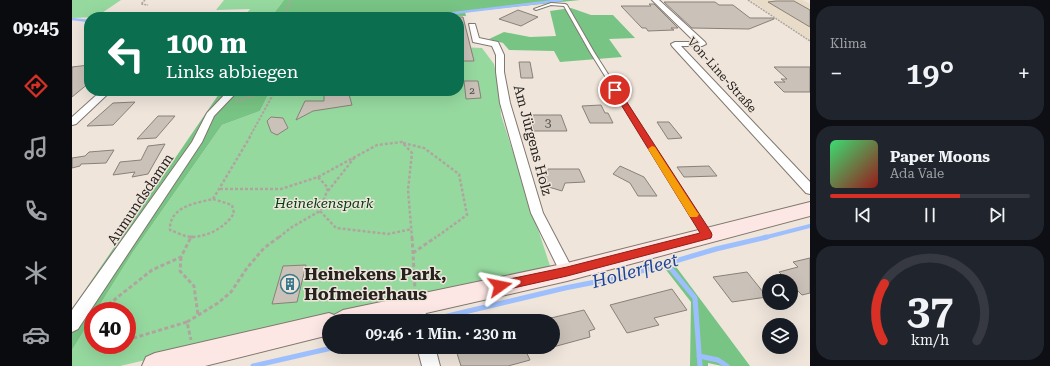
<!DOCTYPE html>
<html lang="de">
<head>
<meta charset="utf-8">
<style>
	body { margin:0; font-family:"Roboto Serif",serif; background:#20242c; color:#f1f3f6; height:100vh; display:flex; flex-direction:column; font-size:15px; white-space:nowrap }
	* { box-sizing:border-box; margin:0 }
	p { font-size:13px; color:#9ea1a6 }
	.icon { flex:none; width:22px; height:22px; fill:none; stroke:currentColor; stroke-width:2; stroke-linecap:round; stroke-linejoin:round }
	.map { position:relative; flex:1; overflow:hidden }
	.side { display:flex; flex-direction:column; gap:6px; padding:6px; background:#0d0f14; width:240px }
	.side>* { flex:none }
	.banner { position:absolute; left:12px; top:12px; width:380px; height:84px; border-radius:16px; box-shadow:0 4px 16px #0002; background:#0b6e4f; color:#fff; overflow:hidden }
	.buttons { position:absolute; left:690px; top:274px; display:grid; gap:8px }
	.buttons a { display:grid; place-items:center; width:36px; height:36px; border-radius:50%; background:#171b24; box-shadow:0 4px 16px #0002; font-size:20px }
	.speed { position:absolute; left:12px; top:302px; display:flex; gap:8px; font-size:20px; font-weight:700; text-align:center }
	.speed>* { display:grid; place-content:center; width:52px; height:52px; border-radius:50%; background:#171b24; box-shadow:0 4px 16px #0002; line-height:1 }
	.speed .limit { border:6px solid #d22; background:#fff; color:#111 }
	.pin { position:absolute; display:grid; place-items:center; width:34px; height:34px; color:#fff; margin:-17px; border:2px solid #fff; border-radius:50%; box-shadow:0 1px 4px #0007 }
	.me { position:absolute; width:44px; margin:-22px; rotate:78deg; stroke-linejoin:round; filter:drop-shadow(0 0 3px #0008) }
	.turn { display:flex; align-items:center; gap:14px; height:84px; padding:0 16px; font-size:18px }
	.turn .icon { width:52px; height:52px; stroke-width:2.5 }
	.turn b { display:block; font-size:28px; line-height:34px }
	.big { font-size:30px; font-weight:600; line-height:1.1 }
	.side .card { flex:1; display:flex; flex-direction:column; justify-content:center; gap:6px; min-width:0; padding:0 14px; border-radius:16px; background:#20242c }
	.side .dial { align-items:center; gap:0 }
	.dial svg { height:104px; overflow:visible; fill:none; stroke:#363941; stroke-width:7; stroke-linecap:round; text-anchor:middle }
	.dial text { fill:#f1f3f6; stroke:none }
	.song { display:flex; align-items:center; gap:12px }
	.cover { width:48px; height:48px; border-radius:6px; background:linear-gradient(135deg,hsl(140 70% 55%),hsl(0 70% 35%)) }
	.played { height:4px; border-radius:2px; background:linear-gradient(90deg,#d93025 65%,#363941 65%) }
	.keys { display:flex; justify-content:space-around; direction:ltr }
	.heat { display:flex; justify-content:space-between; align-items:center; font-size:22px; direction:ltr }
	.trip { position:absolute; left:250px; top:314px; width:238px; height:40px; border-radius:20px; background:#171b24; box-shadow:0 4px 16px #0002; font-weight:600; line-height:40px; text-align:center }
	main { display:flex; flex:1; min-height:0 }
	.tabs { display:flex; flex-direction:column; width:72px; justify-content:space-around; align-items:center; background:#090b0e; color:#9ea1a6 }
	.tabs .icon { width:28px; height:28px }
	.tabs .active { color:#d93025 }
	.tabs b { font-size:18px; color:#f1f3f6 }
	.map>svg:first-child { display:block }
	.education { fill:#e8dcc8 }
	.green { fill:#96d99f }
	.forest { fill:#78c484 }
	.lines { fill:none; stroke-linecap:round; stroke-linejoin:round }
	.stream-far2 { stroke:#9ebffd; stroke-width:2.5 }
	.stream-far1 { stroke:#9ebffd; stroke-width:4 }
	.stream { stroke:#9ebffd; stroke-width:5 }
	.building { fill:#cac2b8; stroke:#898178 }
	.lane-casing { stroke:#80786f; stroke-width:2 }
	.street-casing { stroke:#80786f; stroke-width:2 }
	.secondary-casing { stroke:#80786f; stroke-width:2 }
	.path-far3 { stroke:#aea69e; stroke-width:1.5; stroke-dasharray:2 1; stroke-linecap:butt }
	.path-far2 { stroke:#aea69e; stroke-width:2; stroke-dasharray:2.5 1.5; stroke-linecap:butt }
	.path-far1 { stroke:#aea69e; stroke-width:2.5; stroke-dasharray:3 2; stroke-linecap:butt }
	.path { stroke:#aea69e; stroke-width:3; stroke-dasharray:4 2.5; stroke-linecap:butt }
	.lane { fill:#fff; fill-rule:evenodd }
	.street { fill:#fff; fill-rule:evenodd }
	.secondary { fill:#fde7e4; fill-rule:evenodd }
	.route { fill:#d93025; stroke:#8d1f18 }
	.slow { fill:#f59e0b }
	.labels { text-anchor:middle; stroke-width:3; stroke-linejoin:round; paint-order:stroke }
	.far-number-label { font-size:10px; fill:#4f4a45 }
	.far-street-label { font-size:12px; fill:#26221f; stroke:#efe5db }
	.number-label { font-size:12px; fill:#4f4a45 }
	.street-label { font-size:14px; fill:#26221f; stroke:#efe5db }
	.park-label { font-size:14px; font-style:italic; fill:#003a11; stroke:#efe5db }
	.near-poi-label { font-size:17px; font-weight:bold; fill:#26221f; stroke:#efe5db; text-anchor:start }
	.near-water-label { font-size:18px; font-style:italic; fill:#1a449a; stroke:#efe5db }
</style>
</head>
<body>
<main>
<nav class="tabs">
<b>09:45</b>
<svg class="icon active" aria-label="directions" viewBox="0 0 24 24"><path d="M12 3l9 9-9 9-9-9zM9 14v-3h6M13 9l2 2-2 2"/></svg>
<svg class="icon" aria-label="music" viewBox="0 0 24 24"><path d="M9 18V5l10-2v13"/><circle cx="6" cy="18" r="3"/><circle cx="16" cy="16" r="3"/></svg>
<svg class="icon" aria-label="phone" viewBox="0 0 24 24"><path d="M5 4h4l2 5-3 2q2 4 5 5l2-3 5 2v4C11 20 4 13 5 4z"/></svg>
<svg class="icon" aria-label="climate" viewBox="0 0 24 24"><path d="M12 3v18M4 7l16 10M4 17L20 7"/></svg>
<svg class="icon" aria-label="car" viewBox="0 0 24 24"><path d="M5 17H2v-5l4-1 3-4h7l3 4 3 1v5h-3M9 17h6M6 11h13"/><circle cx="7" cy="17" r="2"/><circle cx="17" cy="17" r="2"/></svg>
</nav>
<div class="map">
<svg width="738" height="366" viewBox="0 0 738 366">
	<rect width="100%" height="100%" fill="#efe5db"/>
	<path class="education" d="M678 0H730L738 4V40Z"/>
	<path class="green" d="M0 0H49L24 17 0 18Z
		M152 0H212L199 17H172L178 9 144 10Z
		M387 47 410 48 422 64 427 87 429 115 478 266 48 366H0V350L21 316V345H55V311H24L61 252 150 125 188 111 198 91H387Z"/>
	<path class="forest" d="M212 0H508L393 12 394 16 266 15 265 17H199Z
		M499 8 519 15H541L563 38 537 39 550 57 488 62 482 51 437 50 431 43 417 39 432 32 458 37 484 36 478 11Z
		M149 91H198L188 111 150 125 61 252 24 311H21V316L0 350V309Z
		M602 264 678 366H650L636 363V366H618L619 302 591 266Z"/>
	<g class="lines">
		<path class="stream-far2" d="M269 14H374L490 0
			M248 17 258 14
			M0 19 17 21"/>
		<path class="stream-far1" d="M691 238 738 226"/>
		<path class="stream" d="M595 264 623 298 628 366
			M363 319 493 288 549 277 644 249 695 237
			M627 356 646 360 655 366
			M181 366 264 347"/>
	</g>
	<path class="building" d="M704 1H722L738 10V27L696 2Z
		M592 2H643L647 5H661L678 18H702V19L677 29 620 28Z
		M577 4H582L606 28H599L602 30 576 31 574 28H570L549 6H579Z
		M446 10 466 17 449 26 427 19Z
		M387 17H391L402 61H387Z
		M447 62H458L461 78H449Z
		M17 65V83L0 97V67Z
		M702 67H738V92H712L702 82H713L709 79H715Z
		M392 81H406L409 98 394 99Z
		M276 91 280 105 241 111 224 120 233 101H252V94Z
		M63 102 41 125 15 126 41 103Z
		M529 105 533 113H536L541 123H518L510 106Z
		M458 115H489L495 131H462Z
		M86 116H103L84 138 65 139Z
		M199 117 211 118 216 128 205 135 199 132 195 121Z
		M585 122H597L610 138 596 139Z
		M93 144 76 174 60 177 63 172 41 175 48 162 69 160 76 146Z
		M42 150 34 163 9 164 8 166 0 168V158L13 156 17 152Z
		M548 166 572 177 585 196H566L558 183 541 174Z
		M637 166 645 176 612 177 605 167Z
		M476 169H507L513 182 493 183 490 191 470 185Z
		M738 258V293L730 295 719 284V281H716L707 272 726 267 721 262Z
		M234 265 225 302 200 304 211 266Z
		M675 272 695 297 660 302 641 277Z
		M600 289 615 310 582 318 587 325 555 333 538 305Z
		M512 310 523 329 517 331 518 337 481 347V321L479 318Z
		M383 347H452L458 360 436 366H389Z"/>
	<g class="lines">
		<defs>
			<path id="lane" d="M479 3 493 4 495 5 522 52 637 233 638 235 637 237 635 238 633 237 518 52 492 6 479 5 464 10 462 9Z"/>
			<path id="street" d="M580 0H587L633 42 634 44 630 46H609L738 182V194L734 193 600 46 599 44 603 42H623Z
				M397 24H403L407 38 426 42 432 55V72L438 103 471 213 502 272 500 276 495 278 490 276 459 213 428 103 424 72V55L420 46 401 42Z
				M29 91H39L4 124 0 125V117Z
				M156 91H166L142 116 130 142 6 329 0 332V310L120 142 135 113Z
				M343 297 349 299 356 321H340L335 304 337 299Z
				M345 347H363L368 366H350Z"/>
			<path id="secondary" d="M738 202V216L495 281 319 321H257V335L133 366H70L74 357 83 353 257 313 262 315 271 310 495 263Z"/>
		</defs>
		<use href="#lane" class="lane-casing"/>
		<use href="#street" class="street-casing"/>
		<use href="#secondary" class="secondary-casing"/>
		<path class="path-far3" d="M73 0 69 4 76 5
			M676 0 738 41
			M262 14V17H271
			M212 17 219 0"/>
		<path class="path-far2" d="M164 101 198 91
			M177 138 203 91"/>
		<path class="path-far1" d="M331 143 352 148 387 174 395 215 363 238
			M246 177 305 145 330 142 340 153 336 190 340 238
			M148 189H209L246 177 256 188 248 211 220 227 206 238
			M256 191 283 157
			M141 199 160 205 162 213C154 227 136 237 119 237 113 237 104 232 98 230 97 207 123 203 141 199Z
			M141 199 178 137
			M248 211 264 228 316 234 340 229"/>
		<path class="path" d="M118 237H121
			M340 237 343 289
			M341 253 364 237
			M109 257 108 271 122 286 126 315
			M35 311 37 304 80 270 109 257 119 237
			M115 322 146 303 159 292 175 268 192 248 207 237
			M55 340 115 322 119 340"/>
		<use href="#lane" class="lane"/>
		<use href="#street" class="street"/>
		<use href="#secondary" class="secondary"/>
	</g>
	<path class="route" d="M543 87 547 90 639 232 640 235 639 238 495 276 428 291 423 289 422 286 423 282 428 281 495 267 628 233 540 90Z"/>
	<path class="slow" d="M580 146 583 147 625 212 627 214 625 217H618L576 149Z"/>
	<defs>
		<symbol id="building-ring" viewBox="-11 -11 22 22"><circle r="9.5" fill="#efe5db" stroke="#39798d" stroke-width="1.5"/><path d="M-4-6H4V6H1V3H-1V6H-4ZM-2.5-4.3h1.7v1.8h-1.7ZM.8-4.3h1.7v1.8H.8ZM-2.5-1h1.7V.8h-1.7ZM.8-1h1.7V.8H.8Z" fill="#39798d"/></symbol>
	</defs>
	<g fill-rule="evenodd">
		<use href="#building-ring" x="207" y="273" width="22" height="22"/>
	</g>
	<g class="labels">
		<g class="far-number-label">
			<text x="400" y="94">2</text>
		</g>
		<g class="far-street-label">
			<text transform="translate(650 75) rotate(48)" y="4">Von-Line-Straße</text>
		</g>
		<g class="number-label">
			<text x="476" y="127">3</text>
		</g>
		<g class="street-label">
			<text transform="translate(461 140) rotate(75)" y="5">Am Jürgens Holz</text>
			<text transform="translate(68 199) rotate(-56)" y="5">Aumundsdamm</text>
		</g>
		<g class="park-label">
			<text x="252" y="208">Heinekenspark</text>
		</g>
		<g class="near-poi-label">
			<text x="232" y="280">Heinekens Park,<tspan x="232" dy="20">Hofmeierhaus</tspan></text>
		</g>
		<g class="near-water-label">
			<text transform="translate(563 271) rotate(-15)" y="6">Hollerfleet</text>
		</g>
	</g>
</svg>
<div class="buttons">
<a><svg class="icon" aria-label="search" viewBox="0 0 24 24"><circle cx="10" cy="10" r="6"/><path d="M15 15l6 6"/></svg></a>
<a><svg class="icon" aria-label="layers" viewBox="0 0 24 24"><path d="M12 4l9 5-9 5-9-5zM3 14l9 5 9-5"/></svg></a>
</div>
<div class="speed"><div class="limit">40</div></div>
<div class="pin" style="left:543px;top:90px;background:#d93025"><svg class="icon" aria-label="arrive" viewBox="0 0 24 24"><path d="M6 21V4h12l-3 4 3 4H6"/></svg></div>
<svg class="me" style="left:428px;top:286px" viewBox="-20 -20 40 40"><path d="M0-17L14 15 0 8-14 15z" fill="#d93025" stroke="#fff" stroke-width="4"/></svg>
<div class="trip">09:46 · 1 Min. · 230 m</div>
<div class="banner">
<div class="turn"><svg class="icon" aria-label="left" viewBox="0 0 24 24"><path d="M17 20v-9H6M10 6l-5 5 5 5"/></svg><div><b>100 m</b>Links abbiegen</div></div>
</div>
</div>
<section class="side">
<div class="card"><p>Klima</p>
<div class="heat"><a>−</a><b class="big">19°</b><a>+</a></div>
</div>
<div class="card">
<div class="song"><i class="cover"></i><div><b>Paper Moons</b><p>Ada Vale</p></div></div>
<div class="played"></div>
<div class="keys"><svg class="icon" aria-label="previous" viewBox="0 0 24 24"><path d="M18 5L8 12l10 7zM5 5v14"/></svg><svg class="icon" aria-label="pause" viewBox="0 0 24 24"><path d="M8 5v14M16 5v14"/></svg><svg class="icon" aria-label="next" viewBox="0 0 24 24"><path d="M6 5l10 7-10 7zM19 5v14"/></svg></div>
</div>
<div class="card dial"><svg viewBox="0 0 100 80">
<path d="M14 69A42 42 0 1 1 86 69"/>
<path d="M14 69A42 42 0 0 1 15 25" stroke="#d93025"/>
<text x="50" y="56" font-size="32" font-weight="700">37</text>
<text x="50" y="72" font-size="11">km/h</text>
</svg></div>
</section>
</main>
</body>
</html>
